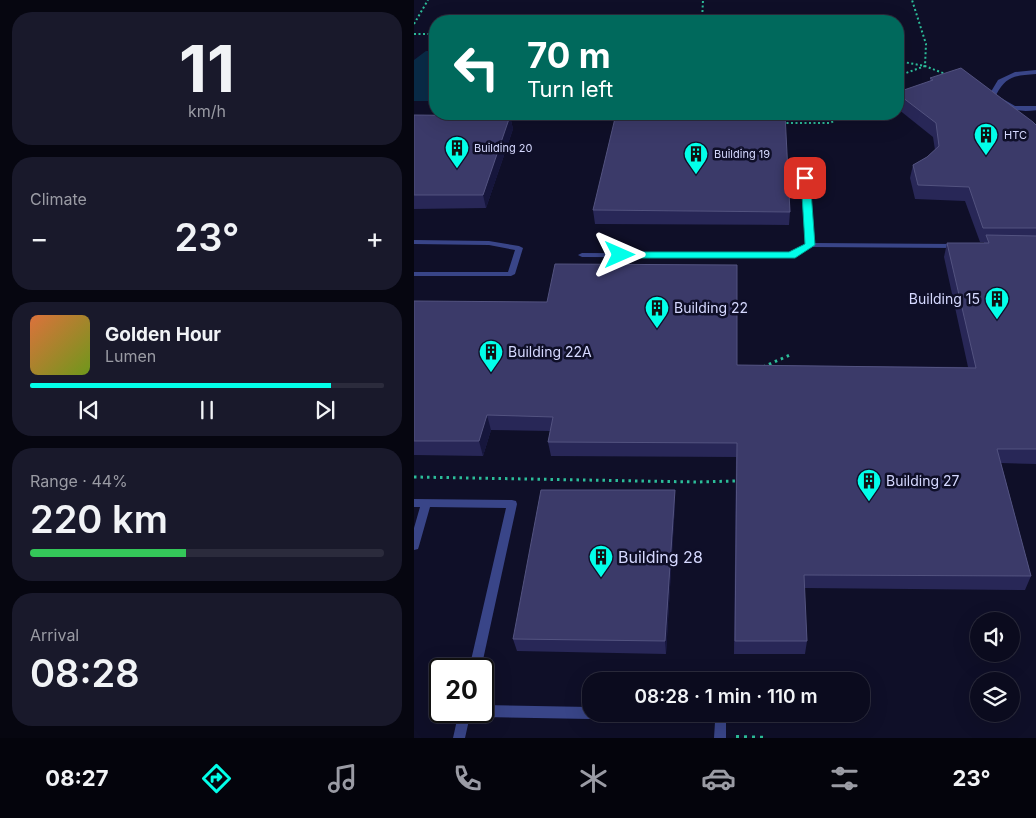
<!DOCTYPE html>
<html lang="en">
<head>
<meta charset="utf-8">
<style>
	body { margin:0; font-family:Inter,sans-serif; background:#19192b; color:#f1f3f6; height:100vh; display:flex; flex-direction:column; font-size:19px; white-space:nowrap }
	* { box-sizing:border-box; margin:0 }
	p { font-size:16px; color:#9a9ba4 }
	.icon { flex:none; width:28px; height:28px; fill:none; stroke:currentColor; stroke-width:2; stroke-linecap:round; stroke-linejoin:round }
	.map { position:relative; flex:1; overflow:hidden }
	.side { display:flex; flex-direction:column; gap:12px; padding:12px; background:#060610; width:414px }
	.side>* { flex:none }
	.guide { position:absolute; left:15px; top:15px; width:475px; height:105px; border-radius:20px; box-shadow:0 5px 20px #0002,0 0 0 1px #2b2b3c; background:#00695c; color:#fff; overflow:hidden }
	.buttons { position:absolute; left:556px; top:612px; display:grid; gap:10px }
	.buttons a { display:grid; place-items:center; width:50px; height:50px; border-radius:50%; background:#0b0b1e; box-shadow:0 5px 20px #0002,0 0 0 1px #2b2b3c; font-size:25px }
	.speed { position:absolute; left:15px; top:658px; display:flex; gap:10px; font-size:25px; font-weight:700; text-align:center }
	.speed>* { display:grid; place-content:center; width:65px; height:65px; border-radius:50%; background:#0b0b1e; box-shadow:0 5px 20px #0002,0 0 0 1px #2b2b3c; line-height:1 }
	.speed .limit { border:2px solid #111; border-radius:8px; background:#fff; color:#111 }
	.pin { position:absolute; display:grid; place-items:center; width:42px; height:42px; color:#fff; margin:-21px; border-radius:10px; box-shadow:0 2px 8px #0006 }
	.me { position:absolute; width:55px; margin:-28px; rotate:90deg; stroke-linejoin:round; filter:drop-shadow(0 0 4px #0008) }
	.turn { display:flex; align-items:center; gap:18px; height:105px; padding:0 15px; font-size:22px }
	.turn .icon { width:65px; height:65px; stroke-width:2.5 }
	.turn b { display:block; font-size:35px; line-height:42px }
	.big { font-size:38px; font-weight:600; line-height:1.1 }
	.side .widget { flex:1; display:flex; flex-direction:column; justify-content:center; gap:8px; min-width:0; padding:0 18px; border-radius:20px; background:#19192b }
	.side .dial { align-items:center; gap:0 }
	.dial b { font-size:65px; line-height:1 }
	.song { display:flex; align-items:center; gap:15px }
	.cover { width:60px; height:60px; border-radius:8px; background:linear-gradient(135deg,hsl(20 70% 55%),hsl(80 70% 35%)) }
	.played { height:5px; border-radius:2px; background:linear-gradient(90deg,#02ffe9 85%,#2b2b3c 85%) }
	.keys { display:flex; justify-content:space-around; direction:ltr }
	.heat { display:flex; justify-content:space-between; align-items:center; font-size:28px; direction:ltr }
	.charge { height:8px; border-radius:4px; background:linear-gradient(90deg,#34c759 44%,#2b2b3c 0) }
	.trip { position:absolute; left:168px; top:672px; width:288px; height:50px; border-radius:20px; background:#0b0b1e; box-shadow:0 5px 20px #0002,0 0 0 1px #2b2b3c; font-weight:600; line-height:50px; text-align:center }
	.dock { display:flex; height:80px; justify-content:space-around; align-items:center; background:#04040c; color:#9a9ba4 }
	.dock .icon { width:35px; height:35px }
	.dock .current { color:#02ffe9 }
	.dock b { font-size:22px; color:#f1f3f6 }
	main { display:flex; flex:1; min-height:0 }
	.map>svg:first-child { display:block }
	.water { fill:#092b47 }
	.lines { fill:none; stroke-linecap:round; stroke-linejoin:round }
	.path-far2 { stroke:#2cbd99; stroke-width:2; stroke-dasharray:2 2.5; stroke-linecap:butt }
	.path-far1 { stroke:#2cbd99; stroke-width:3; stroke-dasharray:2.5 4; stroke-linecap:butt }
	.path { stroke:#2cbd99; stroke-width:4; stroke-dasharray:3 5; stroke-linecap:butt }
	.service { fill:#394588; fill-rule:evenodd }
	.minor { fill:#394588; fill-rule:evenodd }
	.wall { fill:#282757 }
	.shaded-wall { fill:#16163c }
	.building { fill:#3b3a69; stroke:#535380 }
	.route { fill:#02ffe9; stroke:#01a697 }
	.labels { text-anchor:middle; stroke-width:5; stroke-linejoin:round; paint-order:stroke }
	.far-poi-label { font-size:11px; fill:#d6d9ff; stroke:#0f0f28; text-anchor:start }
	.poi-label { font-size:14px; fill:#d6d9ff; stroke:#0f0f28; text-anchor:start }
	.near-poi-label { font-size:16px; fill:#d6d9ff; stroke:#0f0f28; text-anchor:start }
</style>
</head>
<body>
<main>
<section class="side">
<div class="widget dial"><b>11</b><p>km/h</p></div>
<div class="widget"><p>Climate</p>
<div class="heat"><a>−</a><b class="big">23°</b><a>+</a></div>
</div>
<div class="widget">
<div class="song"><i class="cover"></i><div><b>Golden Hour</b><p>Lumen</p></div></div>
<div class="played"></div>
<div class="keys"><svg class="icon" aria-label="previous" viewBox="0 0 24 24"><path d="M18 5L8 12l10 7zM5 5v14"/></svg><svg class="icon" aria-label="pause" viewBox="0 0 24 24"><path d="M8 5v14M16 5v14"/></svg><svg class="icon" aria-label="next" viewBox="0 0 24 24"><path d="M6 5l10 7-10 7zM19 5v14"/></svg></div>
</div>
<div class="widget"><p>Range · 44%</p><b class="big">220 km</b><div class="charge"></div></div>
<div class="widget"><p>Arrival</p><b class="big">08:28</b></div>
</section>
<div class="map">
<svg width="623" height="738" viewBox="0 0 623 738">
	<rect width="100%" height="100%" fill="#0f0f28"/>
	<path class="water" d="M12 51H21V101H0V60Z"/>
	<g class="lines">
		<path class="path-far2" d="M288 21 289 0
			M0 24 14 0
			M0 34H21
			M484 61 511 66 534 75
			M484 76 511 66 512 44 498 0
			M169 114 177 116
			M93 117 204 118
			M368 123H416L433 114"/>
		<path class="path-far1" d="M349 367 378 354
			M0 477 283 482 322 481V479"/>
		<path class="path" d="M322 737 354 738"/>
		<path class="service" d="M390 159 393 161 400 243 542 244 546 246 542 248 397 247 377 258 168 257 164 255 168 253 376 254 392 244 387 161Z
			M0 240 75 241 105 246 109 248 101 274 97 276H0V272H94L101 250 75 245 0 244Z
			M0 499 98 500 102 501 103 504 67 669H55L92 508 16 507 5 546 4 549 0 550V528L6 507H0Z
			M69 705 176 707V714H182L180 717 176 719 69 717 65 715 63 711H69Z
			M45 711H57L51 738H39Z
			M196 714H312V738H300L301 722 202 720 198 718Z"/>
		<path class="minor" d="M623 70V74C601 76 593 75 582 95L601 106H623V110C604 113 588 109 575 95L584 80 601 72Z"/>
	</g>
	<path class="wall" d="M516 78 623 126V464L587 463 617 576 611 590 390 588 393 641 391 654H320L322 457 137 456 134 442 136 431 77 430 69 456 0 455V301L323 365 554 367 530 257 533 243H570V242H566L551 201 501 199 496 178 499 165 513 157 521 150 519 137 484 109V92L516 82Z
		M0 115 96 116 99 129 72 208 0 209Z
		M179 210 376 212 375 225 181 224Z
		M261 490V504L252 654 103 651 99 639Z"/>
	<path class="shaded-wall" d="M96 116 99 129 72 208 69 195Z
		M73 415 77 430 69 456 65 441Z
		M261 490V504L252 654 251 641Z"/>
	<path class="building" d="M547 68 619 122 623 126V228H569L555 187 504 185 499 165 513 157 525 146 522 123 484 94V92L519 80 516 78Z
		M202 114H371L376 212 179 210Z
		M0 115 96 116 69 195H0Z
		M572 235 623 236V449H583L617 576 390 575 393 641H321L323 443 134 442 139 417 73 415 65 441H0V301L133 302 141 264 323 265V365L562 368 533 243H575Z
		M127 490H261L251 641 99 639Z"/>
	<path class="route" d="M391 175 396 178 401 245 381 258H206L201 255 206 252H375L391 244 387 178Z"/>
	<defs>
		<symbol id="building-pin" viewBox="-11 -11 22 30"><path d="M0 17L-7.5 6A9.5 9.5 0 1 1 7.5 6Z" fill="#02ffe9" stroke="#0f0f28"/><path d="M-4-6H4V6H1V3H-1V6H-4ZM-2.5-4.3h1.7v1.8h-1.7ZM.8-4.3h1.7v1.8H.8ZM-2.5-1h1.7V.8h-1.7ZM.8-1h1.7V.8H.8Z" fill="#111"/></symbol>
	</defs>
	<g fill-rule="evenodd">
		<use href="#building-pin" x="558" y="121" width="28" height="38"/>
		<use href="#building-pin" x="29" y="134" width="28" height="38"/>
		<use href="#building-pin" x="268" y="140" width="28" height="38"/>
		<use href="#building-pin" x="569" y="285" width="28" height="38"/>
		<use href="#building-pin" x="229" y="294" width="28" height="38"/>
		<use href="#building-pin" x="63" y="338" width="28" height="38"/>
		<use href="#building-pin" x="441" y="467" width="28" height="38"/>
		<use href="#building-pin" x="173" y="543" width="28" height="38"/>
	</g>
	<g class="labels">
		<g class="far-poi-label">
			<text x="590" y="139">HTC</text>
			<text x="60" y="152">Building 20</text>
			<text x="300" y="158">Building 19</text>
		</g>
		<g class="poi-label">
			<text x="566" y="304" text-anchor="end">Building 15</text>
			<text x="260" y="313">Building 22</text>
			<text x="94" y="357">Building 22A</text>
			<text x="472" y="486">Building 27</text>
		</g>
		<g class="near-poi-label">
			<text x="204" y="563">Building 28</text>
		</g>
	</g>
</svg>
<div class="buttons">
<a><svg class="icon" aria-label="sound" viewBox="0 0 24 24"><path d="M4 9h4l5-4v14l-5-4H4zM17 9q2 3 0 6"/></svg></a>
<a><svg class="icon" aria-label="layers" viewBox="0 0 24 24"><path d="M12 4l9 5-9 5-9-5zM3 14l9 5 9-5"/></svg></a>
</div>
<div class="speed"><div class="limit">20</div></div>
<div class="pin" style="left:391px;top:178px;background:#d93025"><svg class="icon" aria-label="arrive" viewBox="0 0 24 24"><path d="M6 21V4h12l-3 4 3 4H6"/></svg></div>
<svg class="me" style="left:206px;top:255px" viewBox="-20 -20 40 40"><path d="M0-17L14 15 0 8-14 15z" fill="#02ffe9" stroke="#fff" stroke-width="4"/></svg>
<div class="trip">08:28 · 1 min · 110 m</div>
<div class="guide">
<div class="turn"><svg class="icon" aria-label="left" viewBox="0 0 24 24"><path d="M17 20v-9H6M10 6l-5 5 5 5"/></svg><div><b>70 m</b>Turn left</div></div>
</div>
</div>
</main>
<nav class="dock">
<b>08:27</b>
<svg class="icon current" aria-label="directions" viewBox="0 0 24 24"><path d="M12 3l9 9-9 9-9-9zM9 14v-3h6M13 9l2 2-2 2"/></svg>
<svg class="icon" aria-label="music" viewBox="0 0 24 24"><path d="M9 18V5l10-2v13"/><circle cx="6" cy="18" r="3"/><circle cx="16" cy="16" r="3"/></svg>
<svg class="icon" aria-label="phone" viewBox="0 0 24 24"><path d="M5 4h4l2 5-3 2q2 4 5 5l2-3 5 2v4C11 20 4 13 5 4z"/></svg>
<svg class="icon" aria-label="climate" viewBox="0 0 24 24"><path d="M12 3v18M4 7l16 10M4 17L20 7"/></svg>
<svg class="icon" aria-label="car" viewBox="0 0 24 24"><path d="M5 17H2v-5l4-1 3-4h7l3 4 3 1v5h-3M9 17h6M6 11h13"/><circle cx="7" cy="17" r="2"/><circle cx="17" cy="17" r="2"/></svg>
<svg class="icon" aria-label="filters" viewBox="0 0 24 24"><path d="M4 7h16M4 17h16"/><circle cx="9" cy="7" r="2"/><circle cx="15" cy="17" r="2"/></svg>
<b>23°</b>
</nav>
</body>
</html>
